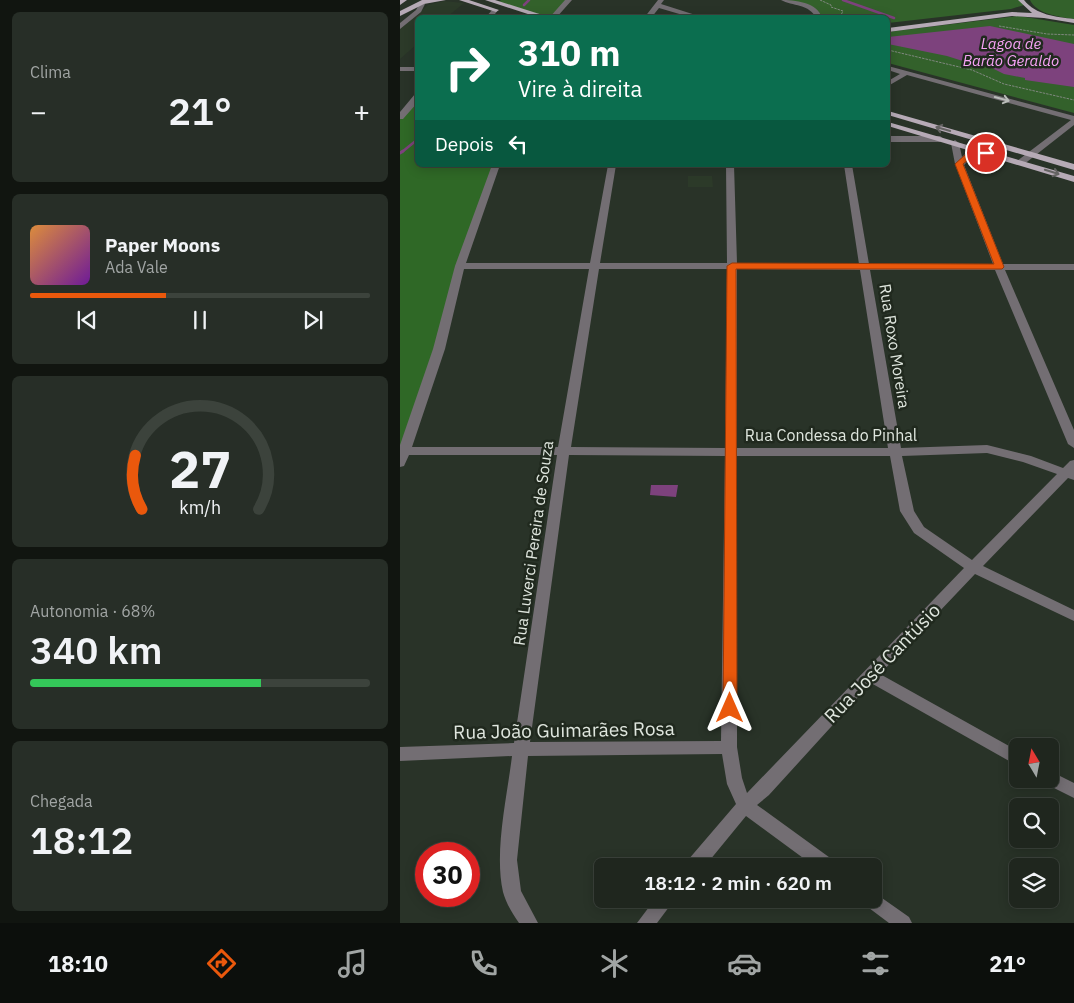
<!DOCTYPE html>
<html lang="pt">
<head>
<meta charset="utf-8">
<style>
	body { margin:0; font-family:"IBM Plex Sans",sans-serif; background:#272e27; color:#f1f3f6; height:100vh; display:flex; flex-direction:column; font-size:19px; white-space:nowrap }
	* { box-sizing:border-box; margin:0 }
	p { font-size:16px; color:#a1a5a4 }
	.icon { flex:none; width:28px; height:28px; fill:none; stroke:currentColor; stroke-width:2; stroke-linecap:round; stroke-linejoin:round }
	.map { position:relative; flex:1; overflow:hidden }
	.panel { display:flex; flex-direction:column; gap:12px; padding:12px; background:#111510; width:400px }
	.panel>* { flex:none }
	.guide { position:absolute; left:15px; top:15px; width:475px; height:152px; border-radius:8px; box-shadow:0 2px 12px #0003,0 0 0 1px #3c433c; background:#0b6e4f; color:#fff; overflow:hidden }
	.needle { width:32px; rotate:350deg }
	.controls { position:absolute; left:609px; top:738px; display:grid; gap:10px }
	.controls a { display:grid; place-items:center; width:50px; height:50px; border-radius:8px; background:#1f261e; box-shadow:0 2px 12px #0003,0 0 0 1px #3c433c; font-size:25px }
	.speed { position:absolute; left:15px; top:842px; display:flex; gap:10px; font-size:25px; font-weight:700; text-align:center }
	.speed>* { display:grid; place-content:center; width:65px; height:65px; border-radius:50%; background:#1f261e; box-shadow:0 2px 12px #0003,0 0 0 1px #3c433c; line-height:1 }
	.speed .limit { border:8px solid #d22; background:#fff; color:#111 }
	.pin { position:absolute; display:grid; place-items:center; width:42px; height:42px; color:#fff; margin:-21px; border:2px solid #fff; border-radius:50%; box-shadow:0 1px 5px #0007 }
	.me { position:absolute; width:55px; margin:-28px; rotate:0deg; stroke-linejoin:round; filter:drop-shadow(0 0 4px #0008) }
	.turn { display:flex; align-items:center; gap:18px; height:105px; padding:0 20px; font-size:22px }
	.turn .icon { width:65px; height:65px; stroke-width:2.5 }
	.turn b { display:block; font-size:35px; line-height:42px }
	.then { display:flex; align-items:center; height:48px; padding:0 20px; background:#0003; gap:10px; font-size:19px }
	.big { font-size:38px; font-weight:600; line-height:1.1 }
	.panel .tile { flex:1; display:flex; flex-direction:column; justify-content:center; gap:8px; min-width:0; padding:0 18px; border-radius:8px; background:#272e27 }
	.panel .dial { align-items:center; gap:0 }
	.dial svg { height:130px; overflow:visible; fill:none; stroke:#3c433c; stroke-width:7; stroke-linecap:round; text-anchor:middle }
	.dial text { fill:#f1f3f6; stroke:none }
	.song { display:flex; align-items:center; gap:15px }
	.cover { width:60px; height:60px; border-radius:8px; background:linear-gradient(135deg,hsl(30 70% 55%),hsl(280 70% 35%)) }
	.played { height:5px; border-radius:2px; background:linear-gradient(90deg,#ea580c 40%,#3c433c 40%) }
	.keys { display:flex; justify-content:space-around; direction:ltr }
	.heat { display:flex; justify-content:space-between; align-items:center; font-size:28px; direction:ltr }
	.charge { height:8px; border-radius:4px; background:linear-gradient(90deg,#34c759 68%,#3c433c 0) }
	.trip { position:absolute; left:194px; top:858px; width:288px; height:50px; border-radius:8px; background:#1f261e; box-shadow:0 2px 12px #0003,0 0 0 1px #3c433c; font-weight:600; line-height:50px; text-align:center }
	.tab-bar { display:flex; height:80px; justify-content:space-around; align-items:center; background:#0c0f0c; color:#a1a5a4 }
	.tab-bar .icon { width:35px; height:35px }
	.tab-bar .current { color:#ea580c }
	.tab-bar b { font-size:22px; color:#f1f3f6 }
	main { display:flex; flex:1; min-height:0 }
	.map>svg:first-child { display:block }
	.built { fill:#2c3a29 }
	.green { fill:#33612b }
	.forest { fill:#2f6826 }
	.water { fill:#7d427d }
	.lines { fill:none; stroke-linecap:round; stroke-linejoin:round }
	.stream-far1 { stroke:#7d427d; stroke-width:2.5 }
	.stream { stroke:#7d427d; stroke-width:3 }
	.path { stroke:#80887f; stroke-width:1; stroke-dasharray:2.5 1; stroke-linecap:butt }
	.minor { fill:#736e73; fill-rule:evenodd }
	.major { fill:#b6aab6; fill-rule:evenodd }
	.oneway { stroke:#b9bcb9 }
	.oneway2 { stroke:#646362 }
	.route { fill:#ea580c; stroke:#983908 }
	.labels { text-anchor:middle; stroke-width:5; stroke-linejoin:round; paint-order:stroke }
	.far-water-label { font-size:15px; font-style:italic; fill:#f8a3f7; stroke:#20291e }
	.street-label { font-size:16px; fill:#dfe6de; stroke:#20291e }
	.near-street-label { font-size:19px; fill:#dfe6de; stroke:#20291e }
</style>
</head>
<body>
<main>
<section class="panel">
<div class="tile"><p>Clima</p>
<div class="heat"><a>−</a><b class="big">21°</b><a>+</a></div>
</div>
<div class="tile">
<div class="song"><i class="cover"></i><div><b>Paper Moons</b><p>Ada Vale</p></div></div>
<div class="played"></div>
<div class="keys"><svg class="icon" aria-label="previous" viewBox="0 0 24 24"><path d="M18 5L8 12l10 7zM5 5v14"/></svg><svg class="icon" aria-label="pause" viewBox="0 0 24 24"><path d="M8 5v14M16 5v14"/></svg><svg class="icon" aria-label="next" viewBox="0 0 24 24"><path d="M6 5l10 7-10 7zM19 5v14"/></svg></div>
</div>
<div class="tile dial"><svg viewBox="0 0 100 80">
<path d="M14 69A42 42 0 1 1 86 69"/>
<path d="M14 69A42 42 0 0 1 10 36" stroke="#ea580c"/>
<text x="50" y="56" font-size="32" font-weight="700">27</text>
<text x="50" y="72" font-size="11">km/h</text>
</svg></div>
<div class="tile"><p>Autonomia · 68%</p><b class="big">340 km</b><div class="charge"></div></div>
<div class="tile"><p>Chegada</p><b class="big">18:12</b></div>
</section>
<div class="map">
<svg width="674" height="923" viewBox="0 0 674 923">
	<rect width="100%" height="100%" fill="#293328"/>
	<path class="built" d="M44 1 64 3 47 17 18 18 17 44 0 59V29L28 5Z
		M288 176H312L313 187H288Z"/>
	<path class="green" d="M101 0H169L152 18 98 3Z
		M384 0H621L624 5 611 9 488 23V18L419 17V15L402 4Z
		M630 0H674V19C660 17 636 14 630 0Z
		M619 16 674 25V113L488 63V32Z"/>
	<path class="forest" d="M17 96 18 165H96L0 463V117Z"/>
	<path class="water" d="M590 26 674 44V87L625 80V78L604 74 586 65 569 63 547 56 488 44V37Z
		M251 485H278L276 497 250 495Z"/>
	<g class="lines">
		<path class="stream-far1" d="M443 0 494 18
			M124 5 129 0
			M2 152 18 139"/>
		<path class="stream" d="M0 153 3 151"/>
		<path class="path" d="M420 0 431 5V7L443 11 441 15 447 18
			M599 26 647 34 674 35
			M488 50 572 70 604 84 674 100"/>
		<path class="minor" d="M165 0H172L156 18H149Z
			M258 0H264L261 4 305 18H293L259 8 251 18H244Z
			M381 0C394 0 418 2 422 18H416C410 4 392 6 381 0Z
			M20 3 25 4 21 12 0 29V23L16 10Z
			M93 9 98 10 92 18H85Z
			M488 66 674 116V125L623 165H617V161L671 120 507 75 488 86V81L500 74 488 70Z
			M0 67H18V71H0Z
			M15 94H18V102L3 119H0V112Z
			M488 136H540L544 139 540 142H488Z
			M555 140 559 143 562 157 565 154 586 150 590 153 571 158 564 165 603 264H674V270H605L674 430V448L668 444 595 270H470L501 448 587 445 631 456 663 468 670 461 674 460V480L668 478 583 566 674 610V621L575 574 480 674 618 751V766L471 683 369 795 357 805 433 860 436 866H414L346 816 305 866H285L288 860 336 804 327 784 322 754 128 756 117 860 121 891 138 923H119C112 913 106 903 103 892 94 852 107 797 112 756L0 761V747L114 743 157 455H9L4 466 0 467V445L33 349 55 266 92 165H100L66 263H190L208 165H216L200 263H327L326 165H334L337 263 459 264 444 165H452L469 264H593L555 164 551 143ZM64 269H189L158 447H12L45 349ZM199 269H327L325 448 171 447ZM337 269 460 270 488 448H337ZM587 453 623 462 657 474 572 560 524 527 514 511 502 456ZM169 455 325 456 321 741 130 742ZM337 456H490L500 511 514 533 564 568 347 793 342 778 337 747Z
			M650 771 674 783V798L644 783 642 779H650Z
			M472 891 509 917 512 923H489L465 905 462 899H472Z
			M255 899H275L257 923H237Z"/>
		<path class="major" d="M0 0H7L0 5Z
			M22 0H46L24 4 0 16V11Z
			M59 0H69L99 10 96 12Z
			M85 0H95L152 18H140Z
			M618 0H624C636 15 656 17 674 19V23L644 18 612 16 488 32V28L612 12 632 13Z
			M488 111 674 164V170L488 115Z
			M488 122 674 176V182L488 126Z"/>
	</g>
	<defs><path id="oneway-shaft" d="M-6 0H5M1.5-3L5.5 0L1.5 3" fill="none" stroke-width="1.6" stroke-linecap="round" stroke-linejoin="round" transform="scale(1.25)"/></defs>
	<use class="oneway" href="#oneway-shaft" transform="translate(602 99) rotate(15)"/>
	<g class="oneway2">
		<use href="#oneway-shaft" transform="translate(543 129) rotate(-164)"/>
		<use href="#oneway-shaft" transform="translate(652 172) rotate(17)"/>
	</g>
	<path class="route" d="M586 150 589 151V154L571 158 563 164 604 267 602 269H336L337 708 335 712 330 713 325 712 323 708 327 266 332 263 594 264 555 164 566 154Z"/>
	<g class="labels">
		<g class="far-water-label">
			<text x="611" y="49">Lagoa de<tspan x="611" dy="17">Barão Geraldo</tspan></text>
		</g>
		<g class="street-label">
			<text transform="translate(495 346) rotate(81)" y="6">Rua Roxo Moreira</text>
			<text x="431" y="441">Rua Condessa do Pinhal</text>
			<text transform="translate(133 543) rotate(-82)" y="6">Rua Luverci Pereira de Souza</text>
		</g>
		<g class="near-street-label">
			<text transform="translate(482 663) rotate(-46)" y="7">Rua José Cantúsio</text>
			<text transform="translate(164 730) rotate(-1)" y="7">Rua João Guimarães Rosa</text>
		</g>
	</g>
</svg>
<div class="controls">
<a><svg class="needle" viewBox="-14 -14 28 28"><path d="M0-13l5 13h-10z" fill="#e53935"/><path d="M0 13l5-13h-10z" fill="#a1a5a4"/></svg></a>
<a><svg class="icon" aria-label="search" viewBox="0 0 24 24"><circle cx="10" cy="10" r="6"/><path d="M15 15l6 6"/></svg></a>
<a><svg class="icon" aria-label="layers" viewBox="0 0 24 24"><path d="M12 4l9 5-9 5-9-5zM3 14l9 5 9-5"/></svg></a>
</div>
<div class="speed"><div class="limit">30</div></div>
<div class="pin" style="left:586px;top:153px;background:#d93025"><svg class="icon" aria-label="arrive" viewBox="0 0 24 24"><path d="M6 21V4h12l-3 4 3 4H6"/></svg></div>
<svg class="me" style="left:330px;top:708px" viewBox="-20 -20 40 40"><path d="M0-17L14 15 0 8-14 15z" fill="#ea580c" stroke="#fff" stroke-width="4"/></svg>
<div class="trip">18:12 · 2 min · 620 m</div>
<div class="guide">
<div class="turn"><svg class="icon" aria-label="right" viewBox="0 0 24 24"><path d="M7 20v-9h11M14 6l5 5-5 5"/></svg><div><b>310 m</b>Vire à direita</div></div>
<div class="then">Depois<svg class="icon" aria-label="left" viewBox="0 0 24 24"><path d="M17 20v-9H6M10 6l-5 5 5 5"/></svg></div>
</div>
</div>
</main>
<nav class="tab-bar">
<b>18:10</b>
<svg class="icon current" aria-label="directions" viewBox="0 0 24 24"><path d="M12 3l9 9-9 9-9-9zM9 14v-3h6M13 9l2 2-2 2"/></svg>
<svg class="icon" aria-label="music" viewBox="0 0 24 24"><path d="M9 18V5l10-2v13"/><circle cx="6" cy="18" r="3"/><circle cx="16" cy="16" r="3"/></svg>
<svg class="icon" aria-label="phone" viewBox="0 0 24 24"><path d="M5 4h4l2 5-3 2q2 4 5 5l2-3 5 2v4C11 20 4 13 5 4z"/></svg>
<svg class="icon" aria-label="climate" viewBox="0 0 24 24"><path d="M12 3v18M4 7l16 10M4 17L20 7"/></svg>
<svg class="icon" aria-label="car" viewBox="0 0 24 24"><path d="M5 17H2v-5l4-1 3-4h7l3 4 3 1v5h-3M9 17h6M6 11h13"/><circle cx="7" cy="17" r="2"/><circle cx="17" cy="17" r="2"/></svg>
<svg class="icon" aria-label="filters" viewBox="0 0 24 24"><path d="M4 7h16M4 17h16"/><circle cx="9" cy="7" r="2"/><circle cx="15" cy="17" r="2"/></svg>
<b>21°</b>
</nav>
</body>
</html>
